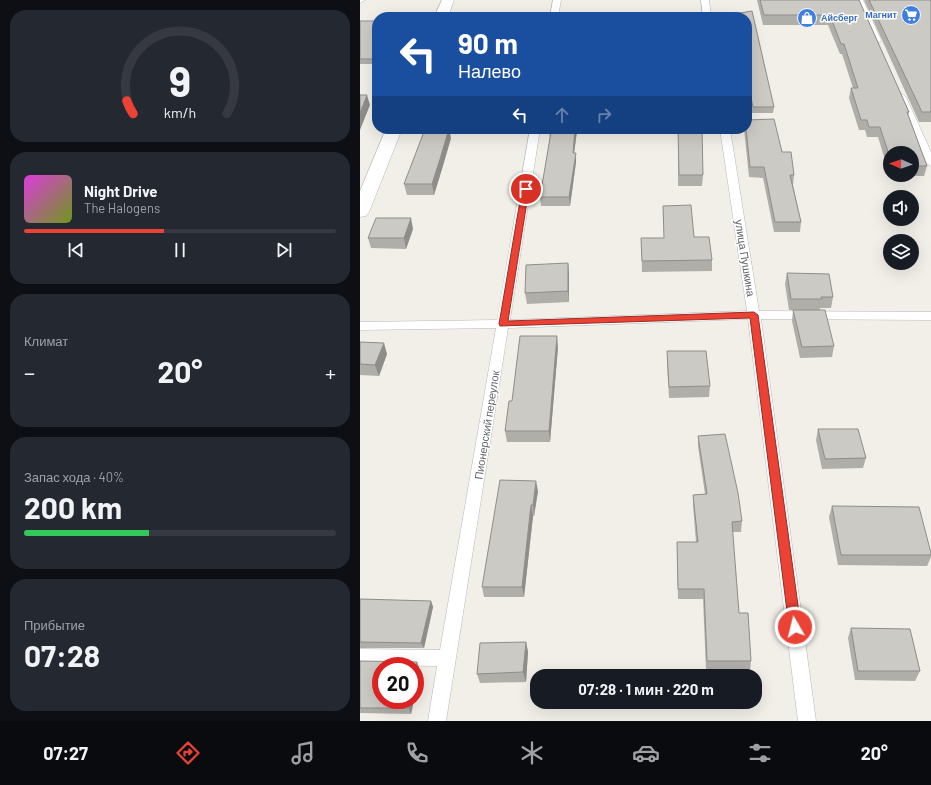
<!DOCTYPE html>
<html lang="ru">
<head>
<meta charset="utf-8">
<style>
	body { margin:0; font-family:Barlow,sans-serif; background:#242831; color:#f1f3f6; height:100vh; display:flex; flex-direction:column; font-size:15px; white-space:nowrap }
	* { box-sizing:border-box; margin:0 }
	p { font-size:13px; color:#9ea1a6 }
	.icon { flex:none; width:22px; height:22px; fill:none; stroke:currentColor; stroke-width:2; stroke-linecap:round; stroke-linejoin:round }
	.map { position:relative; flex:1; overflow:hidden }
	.side { display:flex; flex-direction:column; gap:10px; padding:10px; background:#0d0f14; width:360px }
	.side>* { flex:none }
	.hud { position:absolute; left:12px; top:12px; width:380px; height:122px; border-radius:16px; box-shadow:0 4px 16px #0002; background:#1a4fa0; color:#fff; overflow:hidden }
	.needle { width:26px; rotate:272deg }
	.tools { position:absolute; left:523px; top:146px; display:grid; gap:8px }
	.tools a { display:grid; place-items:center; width:36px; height:36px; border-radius:50%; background:#171b24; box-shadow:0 4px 16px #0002; font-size:20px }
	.speed { position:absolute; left:12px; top:657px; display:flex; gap:8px; font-size:20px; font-weight:700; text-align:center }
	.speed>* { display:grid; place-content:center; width:52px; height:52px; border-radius:50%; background:#171b24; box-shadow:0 4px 16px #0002; line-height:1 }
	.speed .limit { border:6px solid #d22; background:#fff; color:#111 }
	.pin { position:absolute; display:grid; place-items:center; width:34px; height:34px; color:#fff; margin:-17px; border:2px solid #fff; border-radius:50%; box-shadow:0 1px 4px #0007 }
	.me { position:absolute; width:44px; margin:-22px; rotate:352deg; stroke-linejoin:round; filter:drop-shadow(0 0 3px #0008) }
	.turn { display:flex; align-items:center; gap:14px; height:84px; padding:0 20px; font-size:18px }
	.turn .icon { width:52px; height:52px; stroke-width:2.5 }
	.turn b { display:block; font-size:28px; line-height:34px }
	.lanes { display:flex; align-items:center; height:38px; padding:0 20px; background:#0003; justify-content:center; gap:20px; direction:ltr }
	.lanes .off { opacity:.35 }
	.big { font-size:30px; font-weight:700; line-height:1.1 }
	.side .card { flex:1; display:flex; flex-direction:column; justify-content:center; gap:6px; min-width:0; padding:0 14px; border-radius:16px; background:#242831 }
	.side .dial { align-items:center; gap:0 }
	.dial svg { height:104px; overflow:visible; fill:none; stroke:#363941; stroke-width:7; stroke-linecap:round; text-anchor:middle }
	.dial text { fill:#f1f3f6; stroke:none }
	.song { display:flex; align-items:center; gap:12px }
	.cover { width:48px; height:48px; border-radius:6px; background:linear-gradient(135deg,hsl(300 70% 55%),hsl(80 70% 35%)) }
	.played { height:4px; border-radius:2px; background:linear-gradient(90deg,#ea4335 45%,#363941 45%) }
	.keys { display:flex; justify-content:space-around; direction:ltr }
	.heat { display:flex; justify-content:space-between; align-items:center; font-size:22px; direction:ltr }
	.charge { height:6px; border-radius:3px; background:linear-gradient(90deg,#34c759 40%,#363941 0) }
	.trip { position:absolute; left:170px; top:669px; width:232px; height:40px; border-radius:16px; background:#171b24; box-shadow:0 4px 16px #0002; font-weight:700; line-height:40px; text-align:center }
	.tabs { display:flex; height:64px; justify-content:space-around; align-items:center; background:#090b0e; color:#9ea1a6 }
	.tabs .icon { width:28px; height:28px }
	.tabs .active { color:#ea4335 }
	.tabs b { font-size:18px; color:#f1f3f6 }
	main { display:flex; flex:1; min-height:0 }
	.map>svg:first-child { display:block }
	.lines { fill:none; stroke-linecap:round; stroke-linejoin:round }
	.lane-casing { stroke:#b5b8bc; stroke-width:1 }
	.street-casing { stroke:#b5b8bc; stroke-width:1 }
	.lane { fill:#fff; fill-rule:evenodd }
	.street { fill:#fff; fill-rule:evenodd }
	.wall { fill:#afaea9; fill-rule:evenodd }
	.shaded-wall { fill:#8f8d8a }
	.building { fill:#cccac5; stroke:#8f8d8a }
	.route { fill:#ea4335; stroke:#982c22 }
	.labels { text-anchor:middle; stroke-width:3; stroke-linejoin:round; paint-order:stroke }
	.far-shop-label { font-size:9px; font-weight:bold; fill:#366cbe; stroke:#fff; text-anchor:end }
	.street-label { font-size:11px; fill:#5f6368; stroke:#fff }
</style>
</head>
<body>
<main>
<section class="side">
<div class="card dial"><svg viewBox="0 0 100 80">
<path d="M14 69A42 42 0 1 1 86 69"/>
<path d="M14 69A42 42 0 0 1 9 59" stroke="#ea4335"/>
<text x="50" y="56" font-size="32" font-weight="700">9</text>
<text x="50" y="72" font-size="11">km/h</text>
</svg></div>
<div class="card">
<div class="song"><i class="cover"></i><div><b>Night Drive</b><p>The Halogens</p></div></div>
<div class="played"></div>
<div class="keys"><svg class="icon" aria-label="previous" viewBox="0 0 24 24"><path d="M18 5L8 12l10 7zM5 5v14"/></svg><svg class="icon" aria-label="pause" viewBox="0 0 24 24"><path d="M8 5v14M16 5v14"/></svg><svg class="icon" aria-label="next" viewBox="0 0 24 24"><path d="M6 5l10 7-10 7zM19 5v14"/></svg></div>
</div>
<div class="card"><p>Климат</p>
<div class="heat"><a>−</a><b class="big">20°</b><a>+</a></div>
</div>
<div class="card"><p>Запас хода · 40%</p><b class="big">200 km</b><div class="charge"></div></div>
<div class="card"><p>Прибытие</p><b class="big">07:28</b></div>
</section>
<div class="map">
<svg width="571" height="721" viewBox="0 0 571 721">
	<rect width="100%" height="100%" fill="#f1efe8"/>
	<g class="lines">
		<defs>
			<path id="lane" d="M0 0H5L0 3Z
				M193 0H201L198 17H190Z
				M341 0H349L351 17H343Z
				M495 0H503L521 40 520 42H517L513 40Z
				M542 94 546 97 571 152V166L566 163 538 97Z
				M170 129H180L150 320 387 311 360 129H370L399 311 571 312V320L401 319 456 721H438L388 319 148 328 86 721H68L77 666 0 665V649L80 650 136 328 0 330V322L137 320Z"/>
			<path id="street" d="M82 0H94L88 17H74Z
				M26 129H42L9 212 6 216 0 217V191Z"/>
		</defs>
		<use href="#lane" class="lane-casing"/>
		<use href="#street" class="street-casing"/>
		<use href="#lane" class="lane"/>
		<use href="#street" class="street"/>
	</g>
	<path class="wall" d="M397 0H499L549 112 548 115 567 166 564 176H530L518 137H507L505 130H499L489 98 491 88H493L482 54H480L468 25H403ZM530 153H552V175H530Z
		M504 0H571V122H559Z
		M392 11 414 107 413 113H392L387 88V17H374V14Z
		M0 21H17V64H0Z
		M318 129 343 175 342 186H318Z
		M384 129H387L422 152 434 175 433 185 441 222 440 232H414L403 178 389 177Z
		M217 131 214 153H216V162L210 206H181L180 197 190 139 189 132Z
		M91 138 82 169 74 195H47L44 184Z
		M303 206 334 237 352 260V271L282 272 281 238H304Z
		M53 229 46 249 11 248 8 238Z
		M208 263 209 274V302L167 304 165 293Z
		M427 273 473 297 471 308H460V310H429L425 284Z
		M433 310 474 346 472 357 440 358 432 321Z
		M0 342 27 354 19 376 0 375Z
		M198 347 190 442H147L145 431 152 401Z
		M307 351 350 386 349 397 309 398 307 362Z
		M458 429 506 458 503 468 462 469 456 440Z
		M338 436 382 521 381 532H372L379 613 391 661 390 671 346 670 343 599H318L317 552V542H336L333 505V495L345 494 338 446Z
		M178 491 174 516H173L164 597H124L122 587Z
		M472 506 571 553V557L567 566 478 565 469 517Z
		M0 599 71 601 73 607 64 648H0Z
		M491 628 560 671 555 681 495 680 488 638Z
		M166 642 168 652 166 682 120 683 117 674Z
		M0 661 59 667 58 672 59 674 21 700H54L51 714 0 713Z"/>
	<path class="shaded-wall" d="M7 95 10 105 0 130V113Z
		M89 129 91 138 82 169 74 195 72 184Z
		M215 129H217V131L213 161V153Z
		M216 153V162L210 206 209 197Z
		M51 218 53 229 46 249 44 238Z
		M208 263 209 274V302L208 291Z
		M197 336 198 347 190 442 189 431Z
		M24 343 27 354 19 376 15 365Z
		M176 481 178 491 174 516 173 505Z
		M171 505 173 516 164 597 162 587Z
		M71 601 73 607 64 648 61 643Z
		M166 642 168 652 166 682 163 672Z
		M57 662 59 667 58 672 59 674 55 694V669Z
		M50 700H54L51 714 49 708Z"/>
	<path class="building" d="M400 0H499L549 112H547L567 166H552V153H530V158L520 127H509L507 120H501L491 88H498L484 44H481L470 15H404Z
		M509 0H571V112H562Z
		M392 11 414 107H393L387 79V17H374V14Z
		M0 21H17V59H0Z
		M0 95H7L0 113Z
		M414 119 422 152H431L434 175H430L441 222H415L404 167H390L386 129H387V120Z
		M65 129H89L80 159 72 184H44Z
		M190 129H215L213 153H216L209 197H180L191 132H189Z
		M318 129H342L343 175H319Z
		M331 205 334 237H349L352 260 282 261 281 238H304L303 206Z
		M16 218H51L44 238H8Z
		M208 263V291L165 293 166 265Z
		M427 273 469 274 473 297H461L462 299H431Z
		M433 310H465L474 346 442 347Z
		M160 336H197L189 431H145L149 401H152Z
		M0 342 24 343 15 365 0 364Z
		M307 351H346L350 386 309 387Z
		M458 429H498L506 458 465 459Z
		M365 434 378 493 382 521 372 522 379 613H388L391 661H347L344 589H318L317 542H338L333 495 347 494 338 436Z
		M140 480 176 481 173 505H171L162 587H122Z
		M472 506 559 507 571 553V555H481Z
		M0 599 71 601 61 643 0 642Z
		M491 628 550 629 560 671H498Z
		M166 642 163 672 117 674 120 643Z
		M0 661 57 662 55 669H57L55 676V666H21V700H50L49 708H0Z"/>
	<path class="route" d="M166 187 169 189 148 321 394 312 398 315 441 627 439 631 435 633 430 631 429 627 390 318 140 326 139 324 162 189Z"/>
	<defs>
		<symbol id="supermarket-disc" viewBox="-11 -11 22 22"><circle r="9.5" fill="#3f7fe0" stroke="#fff"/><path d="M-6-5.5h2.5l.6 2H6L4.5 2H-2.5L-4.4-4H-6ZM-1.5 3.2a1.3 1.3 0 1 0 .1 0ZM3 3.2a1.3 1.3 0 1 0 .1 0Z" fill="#fff"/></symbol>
		<symbol id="shop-disc" viewBox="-11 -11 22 22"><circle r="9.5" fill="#3f7fe0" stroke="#fff"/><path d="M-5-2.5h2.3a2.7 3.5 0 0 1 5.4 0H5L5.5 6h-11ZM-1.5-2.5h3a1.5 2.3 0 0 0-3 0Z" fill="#fff"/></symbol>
	</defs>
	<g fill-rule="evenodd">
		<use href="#supermarket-disc" x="540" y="4" width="22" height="22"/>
		<use href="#shop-disc" x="436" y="7" width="22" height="22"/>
	</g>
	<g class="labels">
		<g class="far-shop-label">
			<text x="537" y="18">Магнит</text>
			<text x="461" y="21" text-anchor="start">Айсберг</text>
		</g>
		<g class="street-label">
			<text transform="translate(385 258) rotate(81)" y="4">улица Пушкина</text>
			<text transform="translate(127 425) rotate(-81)" y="4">Пионерский переулок</text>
		</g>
	</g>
</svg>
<div class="tools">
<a><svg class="needle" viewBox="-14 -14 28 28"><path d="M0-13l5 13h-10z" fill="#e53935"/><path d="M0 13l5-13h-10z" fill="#9ea1a6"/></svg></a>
<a><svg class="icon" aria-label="sound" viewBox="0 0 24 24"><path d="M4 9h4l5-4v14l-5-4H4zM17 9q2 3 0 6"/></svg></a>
<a><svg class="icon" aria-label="layers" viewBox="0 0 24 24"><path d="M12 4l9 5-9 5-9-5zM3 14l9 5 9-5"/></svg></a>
</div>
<div class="speed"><div class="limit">20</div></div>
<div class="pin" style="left:166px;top:189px;background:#d93025"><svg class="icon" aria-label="arrive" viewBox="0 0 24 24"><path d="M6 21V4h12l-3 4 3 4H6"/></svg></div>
<svg class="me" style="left:435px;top:627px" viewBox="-20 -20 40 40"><circle r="17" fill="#ea4335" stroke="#fff" stroke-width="3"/><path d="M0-11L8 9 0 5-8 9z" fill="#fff"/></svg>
<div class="trip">07:28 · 1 мин · 220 m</div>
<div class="hud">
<div class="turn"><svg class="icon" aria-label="left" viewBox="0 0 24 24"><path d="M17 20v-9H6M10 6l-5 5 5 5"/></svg><div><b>90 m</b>Налево</div></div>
<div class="lanes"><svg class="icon" aria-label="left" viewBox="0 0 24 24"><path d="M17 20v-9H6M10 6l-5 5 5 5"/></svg><svg class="icon off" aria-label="ahead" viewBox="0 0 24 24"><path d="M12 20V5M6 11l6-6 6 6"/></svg><svg class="icon off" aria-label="right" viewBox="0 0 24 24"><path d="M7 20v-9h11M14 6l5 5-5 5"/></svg></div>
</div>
</div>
</main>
<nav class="tabs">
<b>07:27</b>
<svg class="icon active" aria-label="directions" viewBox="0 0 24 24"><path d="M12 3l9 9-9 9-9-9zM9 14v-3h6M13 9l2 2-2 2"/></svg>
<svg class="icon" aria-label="music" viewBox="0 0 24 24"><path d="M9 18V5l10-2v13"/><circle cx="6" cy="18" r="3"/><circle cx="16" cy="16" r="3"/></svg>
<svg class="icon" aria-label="phone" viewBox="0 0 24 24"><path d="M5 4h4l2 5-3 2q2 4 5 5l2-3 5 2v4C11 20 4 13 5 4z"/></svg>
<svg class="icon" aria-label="climate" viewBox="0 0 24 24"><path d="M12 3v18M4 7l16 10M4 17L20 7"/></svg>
<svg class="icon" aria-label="car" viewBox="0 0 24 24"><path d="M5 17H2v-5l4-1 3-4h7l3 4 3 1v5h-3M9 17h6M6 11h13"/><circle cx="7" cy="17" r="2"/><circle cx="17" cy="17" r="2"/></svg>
<svg class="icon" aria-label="filters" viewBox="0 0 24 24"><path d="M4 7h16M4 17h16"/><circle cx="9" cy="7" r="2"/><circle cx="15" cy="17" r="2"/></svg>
<b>20°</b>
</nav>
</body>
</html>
